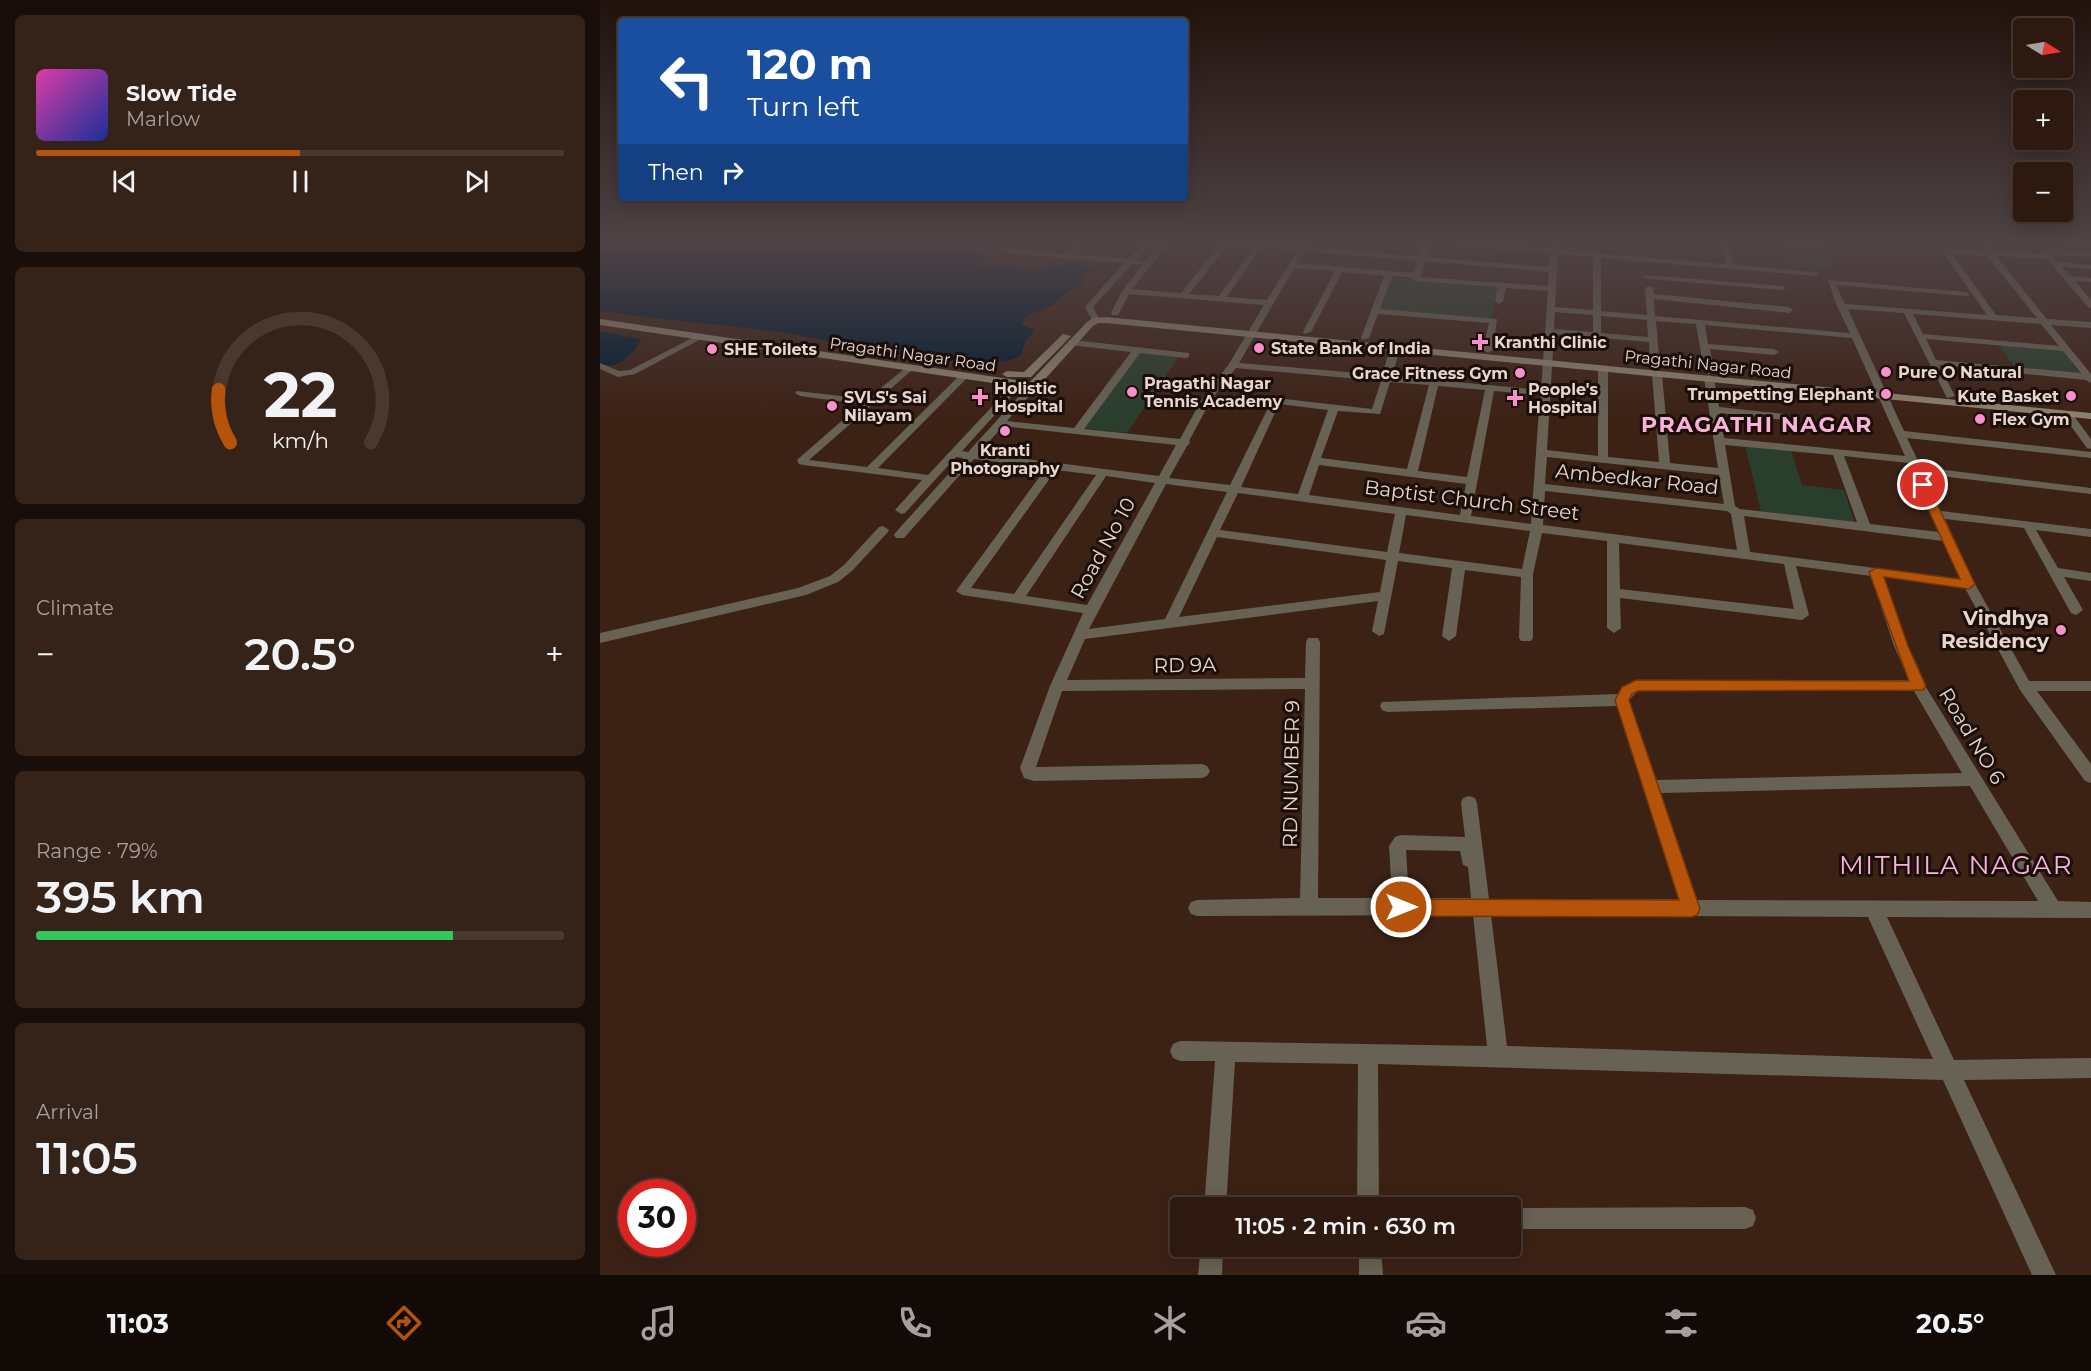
<!DOCTYPE html>
<html lang="en">
<head>
<meta charset="utf-8">
<style>
	body { margin:0; font-family:Montserrat,sans-serif; background:#352219; color:#f1f3f6; height:100vh; display:flex; flex-direction:column; font-size:22px; white-space:nowrap }
	* { box-sizing:border-box; margin:0 }
	p { font-size:20px; color:#a7a09f }
	.icon { flex:none; width:33px; height:33px; fill:none; stroke:currentColor; stroke-width:2; stroke-linecap:round; stroke-linejoin:round }
	.map { position:relative; flex:1; overflow:hidden }
	.panel { display:flex; flex-direction:column; gap:15px; padding:15px; background:#190e09; width:600px }
	.panel>* { flex:none }
	.hud { position:absolute; left:18px; top:18px; width:570px; height:183px; border-radius:6px; box-shadow:0 3px 15px #0003,0 0 0 2px #483830; background:#1a4fa0; color:#fff; overflow:hidden }
	.needle { width:39px; rotate:101deg }
	.tools { position:absolute; left:1413px; top:18px; display:grid; gap:12px }
	.tools a { display:grid; place-items:center; width:60px; height:60px; border-radius:6px; background:#2d1910; box-shadow:0 3px 15px #0003,0 0 0 2px #483830; font-size:30px }
	.speed { position:absolute; left:18px; top:1179px; display:flex; gap:12px; font-size:30px; font-weight:700; text-align:center }
	.speed>* { display:grid; place-content:center; width:78px; height:78px; border-radius:50%; background:#2d1910; box-shadow:0 3px 15px #0003,0 0 0 2px #483830; line-height:1 }
	.speed .limit { border:9px solid #d22; background:#fff; color:#111 }
	.pin { position:absolute; display:grid; place-items:center; width:51px; height:51px; color:#fff; margin:-26px; border:3px solid #fff; border-radius:50%; box-shadow:0 2px 6px #0007 }
	.me { position:absolute; width:66px; margin:-33px; rotate:90deg; stroke-linejoin:round; filter:drop-shadow(0 0 4px #0008) }
	.turn { display:flex; align-items:center; gap:21px; height:126px; padding:0 30px; font-size:27px }
	.turn .icon { width:78px; height:78px; stroke-width:2.5 }
	.turn b { display:block; font-size:42px; line-height:51px }
	.then { display:flex; align-items:center; height:57px; padding:0 30px; background:#0003; gap:12px; font-size:22px }
	.big { font-size:45px; font-weight:600; line-height:1.1 }
	.panel .card { flex:1; display:flex; flex-direction:column; justify-content:center; gap:9px; min-width:0; padding:0 21px; border-radius:9px; background:#352219 }
	.panel .dial { align-items:center; gap:0 }
	.dial svg { height:156px; overflow:visible; fill:none; stroke:#483830; stroke-width:7; stroke-linecap:round; text-anchor:middle }
	.dial text { fill:#f1f3f6; stroke:none }
	.song { display:flex; align-items:center; gap:18px }
	.cover { width:72px; height:72px; border-radius:9px; background:linear-gradient(135deg,hsl(320 70% 55%),hsl(230 70% 35%)) }
	.played { height:6px; border-radius:3px; background:linear-gradient(90deg,#b45309 50%,#483830 50%) }
	.keys { display:flex; justify-content:space-around; direction:ltr }
	.heat { display:flex; justify-content:space-between; align-items:center; font-size:33px; direction:ltr }
	.charge { height:9px; border-radius:4px; background:linear-gradient(90deg,#34c759 79%,#483830 0) }
	.trip { position:absolute; left:570px; top:1197px; width:351px; height:60px; border-radius:6px; background:#2d1910; box-shadow:0 3px 15px #0003,0 0 0 2px #483830; font-weight:600; line-height:60px; text-align:center }
	.tab-bar { display:flex; height:96px; justify-content:space-around; align-items:center; background:#120a06; color:#a7a09f }
	.tab-bar .icon { width:42px; height:42px }
	.tab-bar .active { color:#b45309 }
	.tab-bar b { font-size:27px; color:#f1f3f6 }
	main { display:flex; flex:1; min-height:0 }
	.map>svg:first-child { display:block }
	.green { fill:#293e2d }
	.water { fill:#001c31 }
	.lines { fill:none; stroke-linecap:round; stroke-linejoin:round }
	.street { fill:#686255; fill-rule:evenodd }
	.secondary { fill:#8c816d; fill-rule:evenodd }
	.route { fill:#b45309; stroke:#753606; stroke-width:1.5 }
	.poi-dot { fill:#f890cc; stroke:#1a0e09; stroke-width:2 }
	.labels { text-anchor:middle; stroke-width:6; stroke-linejoin:round; paint-order:stroke }
	.far-poi-label { font-size:16px; font-weight:bold; fill:#e8d5cd; stroke:#1a0e09; text-anchor:start }
	.far-street-label { font-size:16px; fill:#e8d5cd; stroke:#1a0e09 }
	.street-label { font-size:20px; fill:#e8d5cd; stroke:#1a0e09 }
	.poi-label { font-size:20px; font-weight:bold; fill:#e8d5cd; stroke:#1a0e09; text-anchor:end }
	.far-district-label { font-size:22px; font-weight:bold; letter-spacing:1.5px; fill:#fbb1da; stroke:#1a0e09 }
	.near-neighbourhood-label { font-size:26px; letter-spacing:1.5px; fill:#fbb1da; stroke:#1a0e09 }
</style>
</head>
<body>
<main>
<section class="panel">
<div class="card">
<div class="song"><i class="cover"></i><div><b>Slow Tide</b><p>Marlow</p></div></div>
<div class="played"></div>
<div class="keys"><svg class="icon" aria-label="previous" viewBox="0 0 24 24"><path d="M18 5L8 12l10 7zM5 5v14"/></svg><svg class="icon" aria-label="pause" viewBox="0 0 24 24"><path d="M8 5v14M16 5v14"/></svg><svg class="icon" aria-label="next" viewBox="0 0 24 24"><path d="M6 5l10 7-10 7zM19 5v14"/></svg></div>
</div>
<div class="card dial"><svg viewBox="0 0 100 80">
<path d="M14 69A42 42 0 1 1 86 69"/>
<path d="M14 69A42 42 0 0 1 8 42" stroke="#b45309"/>
<text x="50" y="56" font-size="32" font-weight="700">22</text>
<text x="50" y="72" font-size="11">km/h</text>
</svg></div>
<div class="card"><p>Climate</p>
<div class="heat"><a>−</a><b class="big">20.5°</b><a>+</a></div>
</div>
<div class="card"><p>Range · 79%</p><b class="big">395 km</b><div class="charge"></div></div>
<div class="card"><p>Arrival</p><b class="big">11:05</b></div>
</section>
<div class="map">
<svg width="1491" height="1275" viewBox="0 0 1491 1275">
	<rect width="100%" height="100%" fill="#3c2115"/>
	<path class="green" d="M1178 241H1221L1233 270 1186 266Z
		M790 278 896 286 892 319 779 310Z
		M1399 345 1463 351 1481 374 1414 367Z
		M539 352 579 356 527 433 482 428Z
		M1145 446 1191 450 1202 485 1244 490 1255 523 1161 511Z"/>
	<path class="water" d="M0 241H291L283 247 285 251C294 251 300 247 308 246 333 244 365 247 389 256L381 266 397 267 405 263 421 269 438 270 466 262 487 264 491 270 481 277 482 284 467 292 453 305 426 316 421 325 435 330 425 342 421 355C391 379 217 337 173 331 115 324 58 319 0 311Z
		M0 331 41 339C33 354 19 370 0 364Z"/>
	<g class="lines">
		<path class="street" d="M477 241H485L472 254 528 259 545 241H553L536 260 545 261 563 241H571L532 289 581 293 620 244 607 241H637L699 246 702 241H710L706 247 819 256 824 241H859L951 249V241H959L958 250 1126 264 1119 241H1127L1134 265 1216 272 1220 274 1216 276 1001 258V311L1047 315 1045 288 1049 286 1053 288 1054 294 1189 307 1193 310 1189 313 1054 299 1055 316 1250 333 1237 306 1228 280 1366 292 1370 294 1366 296 1236 285 1245 304 1387 315 1342 251 1343 249 1385 251 1382 242 1396 241 1389 245 1393 251 1443 254 1441 252 1445 250 1491 253V257L1451 255 1458 262 1491 265V269L1462 267 1470 276 1491 278V282L1475 281 1491 300V308L1488 307 1447 259 1396 256 1447 319 1491 322V328L1451 325 1491 374V383L1486 380 1339 365 1355 396 1347 398 1304 313 1248 309 1304 431 1491 452V458L1307 438 1321 467 1491 488V494L1324 474 1341 511 1491 529V537L1436 530 1458 568 1491 573V581L1464 577 1483 610 1476 615 1471 613 1424 528 1345 519 1375 584 1429 681H1491V691H1437L1491 764V783L1485 781 1420 690 1365 588 1284 577 1308 646 1324 684 1458 901 1491 902V918L1287 917 1354 1060 1491 1058V1078L1364 1080 1456 1275H1432L1343 1080 778 1064 779 1208H757L758 1064 635 1062 626 1208H604L615 1061H580L573 1058 570 1051 573 1044 580 1041 887 1046 873 915 597 916 591 914 588 908 591 902 597 900 700 898 705 689 462 691 436 767 602 764 607 766 610 771 607 776 602 778 434 781 424 778 420 768 450 686 483 613 362 595 356 591 446 468 374 459 304 538H296L294 535 296 532 363 458 356 457 305 513 301 514 295 510 322 480 203 465 199 464 197 460 261 404 200 396 195 393 197 391 267 399 308 366 311 367V371L209 460 267 467 361 374H367V378L278 468 328 475 415 382H421V386L362 451 368 452 430 384 433 383 438 386 407 421 474 428 531 352 470 345V341L473 340 589 353V357L586 358 540 353 484 429 580 439 602 399 629 364 664 305 529 294 518 315H512L511 313 522 291 542 265 532 264 493 307 500 320 496 323 493 322 485 307 524 263 406 253 402 251 406 249 464 254ZM831 243 950 253 949 267 826 257ZM628 245 654 247 619 296 589 294ZM661 247 697 251 667 300 627 297ZM704 251 817 261 813 273 697 263ZM958 254 993 257V310L955 307ZM1352 254 1387 256 1437 318 1396 315ZM825 261 949 272 948 286 820 277ZM694 268 735 271 703 332 704 334 711 332 742 272 784 276 761 338 762 340 769 338 778 314 889 323 883 350 888 353 893 350 897 319 780 309 792 276 811 278 815 281 897 287 895 301 899 304 903 301 906 288 948 291 941 390 792 376 800 349 795 346 790 349 782 375 639 363ZM955 312 993 315V332L954 329ZM1313 314 1441 324 1459 346 1323 334ZM1001 316 1047 320 1048 337 1001 333ZM1056 321 1096 324 1104 371 1109 374 1114 371 1110 349 1174 355 1179 352 1174 349 1108 344 1105 325 1252 338 1305 456 1124 438 1120 413 1185 420 1190 417 1185 414 1119 407 1114 378 1109 375 1104 378 1118 468 1070 463 1062 374 1057 371 1052 374 1059 462 1008 457V368L1003 365 998 368V456L947 450 954 334 1049 342 1050 367 1055 370 1060 367ZM1326 339 1463 351 1481 373 1336 360ZM636 368 781 381 772 409 676 398 614 396ZM790 382 829 385 807 469 721 458 738 411 780 414ZM838 386 885 390 867 477 818 471ZM894 391 940 395 931 524 871 516ZM610 402 670 404 630 485 569 478 587 446 590 443 589 441ZM679 404 728 410 698 494 641 487ZM403 426 576 445 559 476 379 453ZM1125 445 1233 455 1257 522 1140 509 1135 506ZM1244 456 1308 463 1339 532 1270 524ZM947 457 1119 475 1124 504 945 484ZM719 465 866 484 860 515 709 495ZM456 470 496 475 414 594 371 588ZM506 476 555 483 487 605 426 596ZM566 484 627 492 565 619 489 629ZM945 491 1127 511 1131 514 1137 550 943 525ZM638 493 795 514 787 552 620 530ZM806 515 930 531 922 569 799 553ZM1144 516 1343 541 1360 579 1150 552ZM942 533 1007 541V628L1014 633 1021 628 1020 598 1202 620 1209 615 1196 566 1271 576 1294 646 1309 680H1036L1022 687 1018 694 782 702 780 706 782 710 787 712 1017 706 1079 899H889L877 803 875 798 869 796 863 798 861 803 865 837 801 835 795 837 789 846 792 898H718L720 642 718 638H708L706 642 705 678 467 680 485 639 778 601 772 631 779 636 784 634 798 561 852 568 842 636 849 641 856 636 865 570 921 577 919 638 921 641H931L933 638V574ZM617 537 786 560 780 592 579 617ZM1019 543 1184 564 1194 609 1020 589ZM1039 690 1314 691 1362 773 1056 780 1029 700ZM1370 786 1438 901 1097 900 1061 793ZM806 850 860 851 863 865 868 867 871 898H809ZM891 915 1268 917 1333 1059 907 1046Z
			M1055 241H1087L1090 243 1086 245 1059 243Z
			M1434 241 1491 243V247L1438 243Z
			M1045 275 1182 286 1186 288 1182 290 1048 279 1044 277Z
			M98 335 105 337 35 374 18 377 0 369V363L19 371 30 370Z
			M1467 411 1471 412 1491 439V449L1487 448 1462 414Z
			M283 526 289 530 287 533 252 571 238 582 206 595 0 643V633L198 588 230 576 244 565 279 527Z
			M1145 1207 1153 1210 1156 1218 1153 1226 1145 1229H910V1208H908Z
			M601 1246H623L622 1275H598Z
			M759 1246H781L783 1275H759Z"/>
		<path class="secondary" d="M506 317 1491 413V419L506 323H498L493 326 437 388 433 389 0 325V319L430 382 487 322 493 318Z
			M463 334 471 336 431 377H407L402 374 407 371 424 372Z"/>
	</g>
	<linearGradient id="sky" x2="0" y2="1"><stop stop-color="#21120c"/><stop offset="0.58" stop-color="#504346"/><stop offset="1" stop-color="#504346" stop-opacity="0"/></linearGradient>
	<rect width="1491" height="419" fill="url(#sky)"/>
	<path class="route" d="M1323 481 1328 485 1375 584 1369 589 1284 577 1308 646 1326 686 1323 690 1038 691 1032 694 1029 700 1100 909 1097 915 1091 917 801 916 794 913 792 907 794 901 801 899 1079 900 1015 700 1022 687 1036 680 1309 681 1269 572 1276 568 1360 579 1317 485Z"/>
	<g class="poi-dot">
		<path d="M877 333h6v6h6v6h-6v6h-6v-6h-6v-6h6z"/>
		<circle cx="659" cy="348" r="6"/>
		<circle cx="112" cy="349" r="6"/>
		<circle cx="1286" cy="372" r="6"/>
		<circle cx="920" cy="373" r="6"/>
		<circle cx="532" cy="392" r="6"/>
		<circle cx="1286" cy="394" r="6"/>
		<circle cx="1471" cy="396" r="6"/>
		<path d="M377 388h6v6h6v6h-6v6h-6v-6h-6v-6h6z"/>
		<path d="M912 389h6v6h6v6h-6v6h-6v-6h-6v-6h6z"/>
		<circle cx="232" cy="406" r="6"/>
		<circle cx="1380" cy="419" r="6"/>
		<circle cx="405" cy="431" r="6"/>
		<circle cx="1461" cy="630" r="6"/>
	</g>
	<g class="labels">
		<g class="far-poi-label">
			<text x="894" y="348">Kranthi Clinic</text>
			<text x="671" y="354">State Bank of India</text>
			<text x="124" y="355">SHE Toilets</text>
			<text x="1298" y="378">Pure O Natural</text>
			<text x="908" y="379" text-anchor="end">Grace Fitness Gym</text>
			<text x="544" y="389">Pragathi Nagar<tspan x="544" dy="18">Tennis Academy</tspan></text>
			<text x="394" y="394">Holistic<tspan x="394" dy="18">Hospital</tspan></text>
			<text x="928" y="395">People's<tspan x="928" dy="18">Hospital</tspan></text>
			<text x="1274" y="400" text-anchor="end">Trumpetting Elephant</text>
			<text x="1459" y="402" text-anchor="end">Kute Basket</text>
			<text x="244" y="403">SVLS's Sai<tspan x="244" dy="18">Nilayam</tspan></text>
			<text x="1392" y="425">Flex Gym</text>
			<text x="405" y="456" text-anchor="middle">Kranti<tspan x="405" dy="18">Photography</tspan></text>
		</g>
		<g class="far-street-label">
			<text transform="translate(313 354) rotate(8)" y="6">Pragathi Nagar Road</text>
			<text transform="translate(1108 364) rotate(6)" y="6">Pragathi Nagar Road</text>
		</g>
		<g class="street-label">
			<text transform="translate(1037 479) rotate(6)" y="7">Ambedkar Road</text>
			<text transform="translate(872 500) rotate(7)" y="7">Baptist Church Street</text>
			<text transform="translate(503 548) rotate(-61)" y="7">Road No 10</text>
			<text transform="translate(585 665) rotate(-1)" y="7">RD 9A</text>
			<text transform="translate(1372 736) rotate(59)" y="7">Road NO 6</text>
			<text transform="translate(691 774) rotate(-89)" y="7">RD NUMBER 9</text>
		</g>
		<g class="poi-label">
			<text x="1449" y="625">Vindhya<tspan x="1449" dy="23">Residency</tspan></text>
		</g>
		<g class="far-district-label">
			<text x="1157" y="432">PRAGATHI NAGAR</text>
		</g>
		<g class="near-neighbourhood-label">
			<text x="1356" y="874">MITHILA NAGAR</text>
		</g>
	</g>
</svg>
<div class="tools">
<a><svg class="needle" viewBox="-14 -14 28 28"><path d="M0-13l5 13h-10z" fill="#e53935"/><path d="M0 13l5-13h-10z" fill="#a7a09f"/></svg></a>
<a>+</a>
<a>−</a>
</div>
<div class="speed"><div class="limit">30</div></div>
<div class="pin" style="left:1323px;top:485px;background:#d93025"><svg class="icon" aria-label="arrive" viewBox="0 0 24 24"><path d="M6 21V4h12l-3 4 3 4H6"/></svg></div>
<svg class="me" style="left:801px;top:907px" viewBox="-20 -20 40 40"><circle r="17" fill="#b45309" stroke="#fff" stroke-width="3"/><path d="M0-11L8 9 0 5-8 9z" fill="#fff"/></svg>
<div class="trip">11:05 · 2 min · 630 m</div>
<div class="hud">
<div class="turn"><svg class="icon" aria-label="left" viewBox="0 0 24 24"><path d="M17 20v-9H6M10 6l-5 5 5 5"/></svg><div><b>120 m</b>Turn left</div></div>
<div class="then">Then<svg class="icon" aria-label="right" viewBox="0 0 24 24"><path d="M7 20v-9h11M14 6l5 5-5 5"/></svg></div>
</div>
</div>
</main>
<nav class="tab-bar">
<b>11:03</b>
<svg class="icon active" aria-label="directions" viewBox="0 0 24 24"><path d="M12 3l9 9-9 9-9-9zM9 14v-3h6M13 9l2 2-2 2"/></svg>
<svg class="icon" aria-label="music" viewBox="0 0 24 24"><path d="M9 18V5l10-2v13"/><circle cx="6" cy="18" r="3"/><circle cx="16" cy="16" r="3"/></svg>
<svg class="icon" aria-label="phone" viewBox="0 0 24 24"><path d="M5 4h4l2 5-3 2q2 4 5 5l2-3 5 2v4C11 20 4 13 5 4z"/></svg>
<svg class="icon" aria-label="climate" viewBox="0 0 24 24"><path d="M12 3v18M4 7l16 10M4 17L20 7"/></svg>
<svg class="icon" aria-label="car" viewBox="0 0 24 24"><path d="M5 17H2v-5l4-1 3-4h7l3 4 3 1v5h-3M9 17h6M6 11h13"/><circle cx="7" cy="17" r="2"/><circle cx="17" cy="17" r="2"/></svg>
<svg class="icon" aria-label="filters" viewBox="0 0 24 24"><path d="M4 7h16M4 17h16"/><circle cx="9" cy="7" r="2"/><circle cx="15" cy="17" r="2"/></svg>
<b>20.5°</b>
</nav>
</body>
</html>
